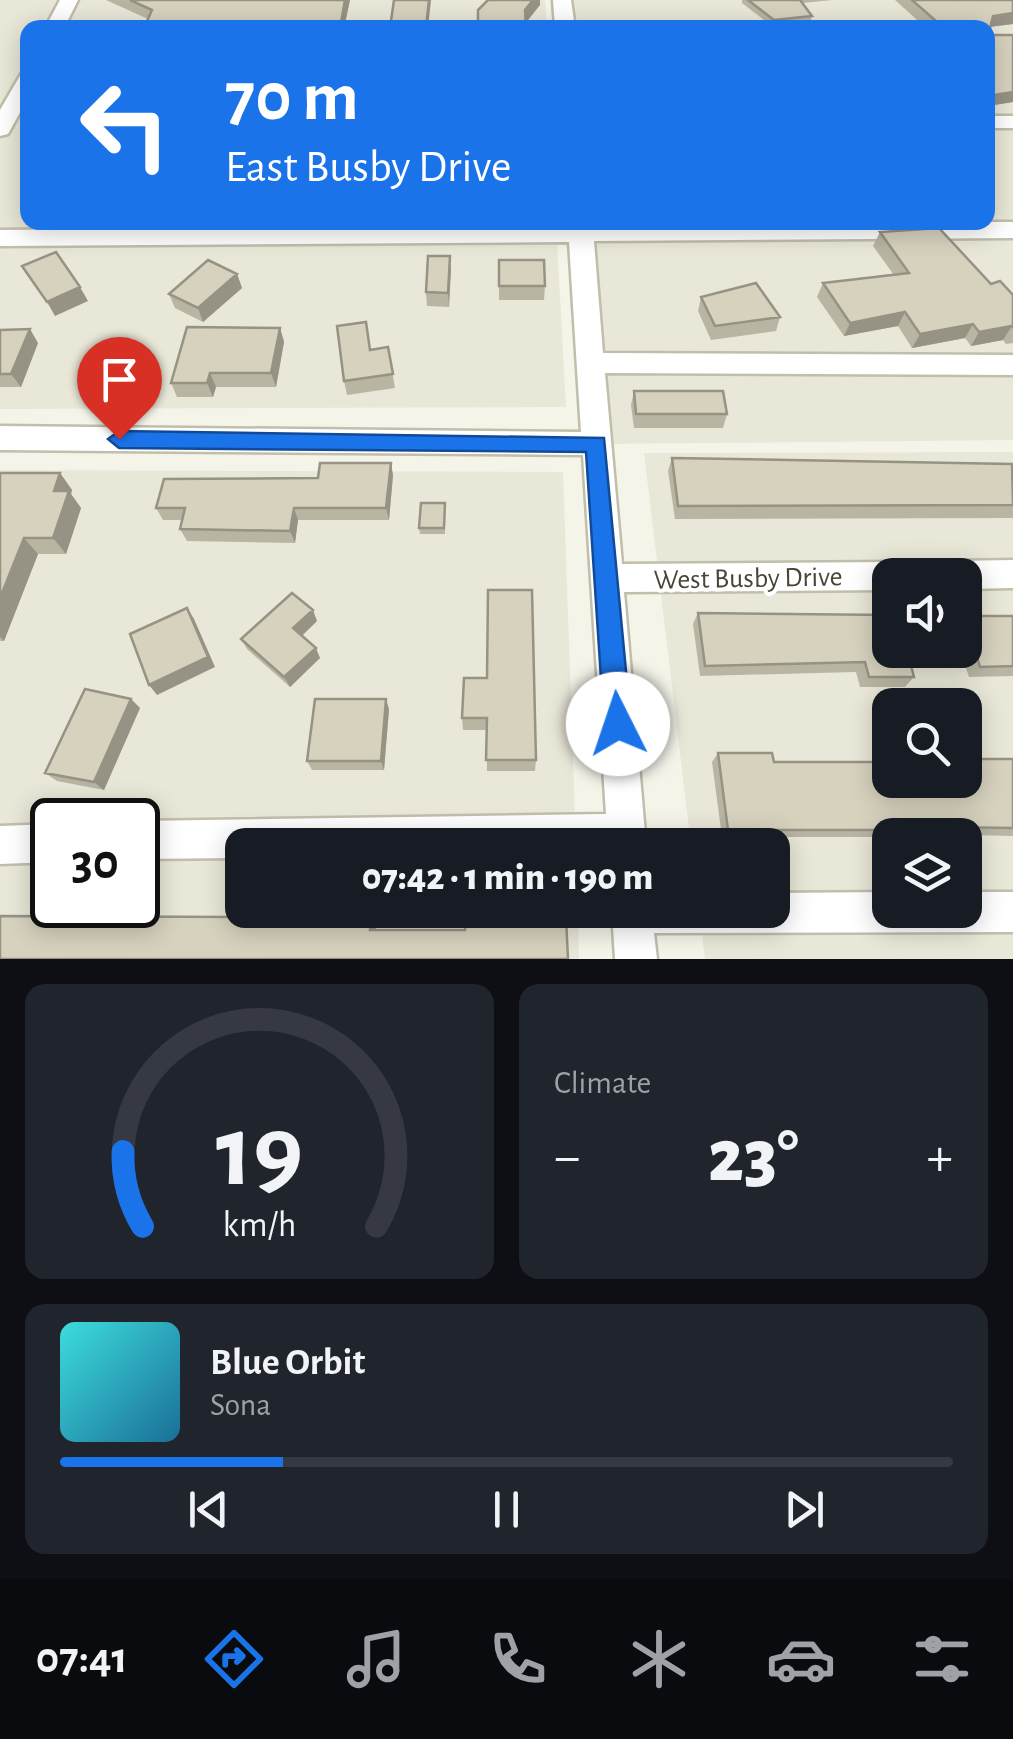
<!DOCTYPE html>
<html lang="en">
<head>
<meta charset="utf-8">
<style>
	body { margin:0; font-family:"Alegreya Sans",sans-serif; background:#20242c; color:#f1f3f6; height:100vh; display:flex; flex-direction:column; font-size:38px; white-space:nowrap }
	* { box-sizing:border-box; margin:0 }
	p { font-size:32px; color:#9ea1a6 }
	.icon { flex:none; width:55px; height:55px; fill:none; stroke:currentColor; stroke-width:2; stroke-linecap:round; stroke-linejoin:round }
	.map { position:relative; height:959px; overflow:hidden }
	.drawer { display:flex; flex-direction:column; gap:25px; padding:25px; background:#0d0f14; flex:1 }
	.drawer>* { flex:none }
	.guide { position:absolute; left:20px; top:20px; width:975px; height:210px; border-radius:20px; box-shadow:0 5px 25px #0003; background:#1a73e8; color:#fff; overflow:hidden }
	.tools { position:absolute; left:872px; top:558px; display:grid; gap:20px }
	.tools a { display:grid; place-items:center; width:110px; height:110px; border-radius:20px; background:#171b24; box-shadow:0 5px 25px #0003; font-size:50px }
	.speed { position:absolute; left:30px; top:798px; display:flex; gap:20px; font-size:50px; font-weight:700; text-align:center }
	.speed>* { display:grid; place-content:center; width:130px; height:130px; border-radius:50%; background:#171b24; box-shadow:0 5px 25px #0003; line-height:1 }
	.speed .limit { border:5px solid #111; border-radius:15px; background:#fff; color:#111 }
	.pin { position:absolute; display:grid; place-items:center; width:85px; height:85px; color:#fff; margin:-102px -42px; border-radius:50% 50% 50% 0; rotate:-45deg; box-shadow:0 0 10px #0007 }
	.pin .icon { rotate:45deg }
	.me { position:absolute; width:110px; margin:-55px; rotate:356deg; stroke-linejoin:round; filter:drop-shadow(0 0 8px #0008) }
	.turn { display:flex; align-items:center; gap:35px; height:210px; padding:0 40px; font-size:45px }
	.turn .icon { width:130px; height:130px; stroke-width:2.5 }
	.turn b { display:block; font-size:70px; line-height:85px }
	.big { font-size:75px; font-weight:800; line-height:1.1 }
	.drawer .tile { flex:1; display:flex; flex-direction:column; justify-content:center; gap:15px; min-width:0; padding:0 35px; border-radius:20px; background:#20242c }
	.drawer .dial { align-items:center; gap:0 }
	.dial svg { height:260px; overflow:visible; fill:none; stroke:#363941; stroke-width:7; stroke-linecap:round; text-anchor:middle }
	.dial text { fill:#f1f3f6; stroke:none }
	.song { display:flex; align-items:center; gap:30px }
	.cover { width:120px; height:120px; border-radius:15px; background:linear-gradient(135deg,hsl(180 70% 55%),hsl(200 70% 35%)) }
	.played { height:10px; border-radius:5px; background:linear-gradient(90deg,#1a73e8 25%,#363941 25%) }
	.keys { display:flex; justify-content:space-around; direction:ltr }
	.heat { display:flex; justify-content:space-between; align-items:center; font-size:55px; direction:ltr }
	.drawer .tiles { flex:1; display:grid; gap:25px; grid-template-columns:1fr 1fr }
	.tile:last-child { grid-column:span 2 }
	.trip { position:absolute; left:225px; top:828px; width:565px; height:100px; border-radius:20px; background:#171b24; box-shadow:0 5px 25px #0003; font-weight:800; line-height:100px; text-align:center }
	.dock { display:flex; height:160px; justify-content:space-around; align-items:center; background:#090b0e; color:#9ea1a6 }
	.dock .icon { width:70px; height:70px }
	.dock .active { color:#1a73e8 }
	.dock b { font-size:45px; color:#f1f3f6 }
	.map>svg:first-child { display:block }
	.residential { fill:#e9e7d7; fill-rule:evenodd }
	.lines { fill:none; stroke-linecap:round; stroke-linejoin:round }
	.minor-casing { stroke:#c1beab; stroke-width:5 }
	.minor { fill:#fff; fill-rule:evenodd }
	.wall { fill:#b9b5a3 }
	.shaded-wall { fill:#969385 }
	.building { fill:#d7d2be; stroke:#969385; stroke-width:2.5 }
	.route { fill:#1a73e8; stroke:#114b97; stroke-width:2.5 }
	.labels { text-anchor:middle; stroke-width:8; stroke-linejoin:round; paint-order:stroke }
	.street-label { font-size:28px; fill:#494537; stroke:#fff }
</style>
</head>
<body>
<div class="map">
<svg width="1013" height="959" viewBox="0 0 1013 959">
	<rect width="100%" height="100%" fill="#f5f4e9"/>
	<path class="residential" d="M0 0H545L547 27 28 28V222L556 223 566 407 0 409Z
		M562 0H1013V440L597 444 580 223 988 222V28L565 27Z
		M1013 452V959H705L699 910H772V845H691L644 453ZM890 575H965V650H890ZM890 705H965V780H890ZM890 835H965V910H890Z
		M0 470 563 472 576 845H242V910H578L579 959H0ZM52 820H138V905H52Z"/>
	<g class="lines">
		<defs>
			<path id="minor" d="M60 0H78L64 28H45Z
				M553 0H571L575 28H555Z
				M28 72V98L8 134 0 136V110L21 74Z
				M988 116H1013V128H988Z
				M568 222H1013V238L594 241 603 353 1013 355V375L605 373 622 564 890 562 901 566 906 575H890V590L624 592 646 845H242V858L138 859V821L606 814 583 455 0 450V426L581 432 569 242 0 246V230L568 225Z
				M1013 560V588L965 589V575H936L941 565 952 561Z
				M52 824V862L0 864V826Z
				M890 892V910H965V892H1013V932L654 933 657 959H615L612 910H772V893Z"/>
		</defs>
		<use href="#minor" class="minor-casing"/>
		<use href="#minor" class="minor"/>
	</g>
	<path class="wall" d="M106 0H350L345 23 148 19Z
		M742 0H832L802 3 812 16 810 23 773 27 742 3Z
		M895 0H1013V24L990 27 989 32 993 35H1013V102L988 106V28H926Z
		M880 232 991 284 1013 295V343L1006 344 1003 340 971 346 965 338 912 348 898 326 844 336 817 297 823 283 894 275 873 246Z
		M450 256 449 307 427 306 426 292Z
		M499 260 545 286 544 300H499Z
		M237 274 242 288 203 322 175 308 169 294Z
		M701 297 780 317 776 331 711 340 698 311Z
		M280 328 284 342 276 387H216L213 397H177L171 383Z
		M0 330 38 343 21 387H0Z
		M388 347 395 388 347 395 344 381 370 350Z
		M634 391 727 414 723 428H634L631 405Z
		M672 458 1013 466V518L675 519 668 471Z
		M0 473H60L72 490 71 494 81 508 66 554H38L4 641H0Z
		M393 475 389 520H298L295 543 187 541 180 529 182 520H163L156 508 318 478Z
		M445 503V534H420L419 528Z
		M698 613 1013 616V676L969 677 966 668H944L942 661H910L914 677 905 687H860L856 672 700 676 693 624Z
		M317 621 302 636 320 658 290 687 247 649 241 639Z
		M464 678 536 760 535 771H487V730H463L462 718Z
		M131 699 140 708 104 790 57 781 45 773Z
		M389 709 384 770H312L307 761Z
		M718 753 774 762H884L890 756V780L1013 759V836L879 833 874 837H722L712 762Z"/>
	<path class="shaded-wall" d="M345 0H350L344 28 341 23Z
		M429 0H431L428 28H426Z
		M533 0H540V5L525 24V10Z
		M1013 13V24L988 27 993 16Z
		M1013 92V102L988 106V96Z
		M450 256 451 270 449 307 448 293Z
		M237 274 242 288 203 322 198 308Z
		M80 287 88 301 55 316 47 302Z
		M905 312 898 326 844 336 850 323Z
		M973 324 965 338 912 348 920 334Z
		M1012 326 1003 340 971 346 979 332Z
		M280 328 284 342 276 387 271 373Z
		M30 329 38 343 21 387 11 374Z
		M210 373 216 387 213 397 207 383Z
		M391 463 393 475 389 520 386 508Z
		M60 473 72 490 71 494 81 508 66 554 53 538 54 491Z
		M294 508 298 520 295 543 290 531Z
		M24 538 38 554 4 641 0 637V598Z
		M187 608 194 619 215 667 157 695 149 685Z
		M313 610 317 621 298 639 293 628Z
		M316 648 320 658 290 687 284 677Z
		M131 699 140 708 104 790 94 782Z
		M386 699 389 709 384 770 381 761Z
		M371 913 377 920 375 937 370 930Z"/>
	<path class="building" d="M130 0H345L341 23H349L348 28H144L152 10Z
		M394 0H429L426 28H390Z
		M488 0H533L525 10 526 28H478V10Z
		M748 0H800L812 16 774 20Z
		M912 0H1013V13L993 16 989 32 993 35H1013V92L988 96V28H944Z
		M939 228 991 284 1000 281 1013 295V328L1012 326 979 332 973 324 920 334 905 312 850 323 823 283 909 273 880 232Z
		M56 252 80 287 47 302 22 266Z
		M428 256H450L448 293 426 292Z
		M208 260 237 274 198 308 169 294Z
		M499 260H544L545 286H499Z
		M756 283 780 317 715 326 701 297Z
		M366 322 370 350 388 347 393 374 344 381 337 326Z
		M187 327 280 328 271 373H210L207 383H171Z
		M30 329 11 374H0V330Z
		M634 391H723L727 414H636Z
		M672 458 1012 464 1013 505 678 506Z
		M320 463H391L386 508H294L290 531 180 529 185 508H156L164 479 318 478Z
		M0 473H60L54 491H69L53 538H24L0 598Z
		M421 503H445L444 528H419Z
		M488 590H532L536 760H486L487 718H462L464 678H487Z
		M292 593 313 610 293 628 316 648 284 677 241 639Z
		M187 608 208 657 149 685 130 634Z
		M698 613 890 615V650H965V616H1013V666L980 667 977 657H954L952 651H907L914 677H869L865 662 705 666Z
		M85 689 131 699 94 782 45 773Z
		M315 699H386L381 761H307Z
		M718 753H772L774 762H890V780H965V759H1013V828L882 826 883 830H728Z
		M239 913H371L370 930H465V917H566L568 959H0V916L238 917Z"/>
	<path class="route" d="M119 431 604 438 631 724 627 733 618 737 608 733 604 724 586 452 119 448 108 439Z"/>
	<g class="labels">
		<g class="street-label">
			<text transform="translate(748 577) rotate(-1)" y="10">West Busby Drive</text>
		</g>
	</g>
</svg>
<div class="tools">
<a><svg class="icon" aria-label="sound" viewBox="0 0 24 24"><path d="M4 9h4l5-4v14l-5-4H4zM17 9q2 3 0 6"/></svg></a>
<a><svg class="icon" aria-label="search" viewBox="0 0 24 24"><circle cx="10" cy="10" r="6"/><path d="M15 15l6 6"/></svg></a>
<a><svg class="icon" aria-label="layers" viewBox="0 0 24 24"><path d="M12 4l9 5-9 5-9-5zM3 14l9 5 9-5"/></svg></a>
</div>
<div class="speed"><div class="limit">30</div></div>
<div class="pin" style="left:119px;top:439px;background:#d93025"><svg class="icon" aria-label="arrive" viewBox="0 0 24 24"><path d="M6 21V4h12l-3 4 3 4H6"/></svg></div>
<svg class="me" style="left:618px;top:724px" viewBox="-20 -20 40 40"><circle r="19" fill="#fff"/><path d="M0-13L10 11 0 6-10 11z" fill="#1a73e8"/></svg>
<div class="trip">07:42 · 1 min · 190 m</div>
<div class="guide">
<div class="turn"><svg class="icon" aria-label="left" viewBox="0 0 24 24"><path d="M17 20v-9H6M10 6l-5 5 5 5"/></svg><div><b>70 m</b>East Busby Drive</div></div>
</div>
</div>
<section class="drawer">
<div class="tiles">
<div class="tile dial"><svg viewBox="0 0 100 80">
<path d="M14 69A42 42 0 1 1 86 69"/>
<path d="M14 69A42 42 0 0 1 8 46" stroke="#1a73e8"/>
<text x="50" y="56" font-size="32" font-weight="700">19</text>
<text x="50" y="72" font-size="11">km/h</text>
</svg></div>
<div class="tile"><p>Climate</p>
<div class="heat"><a>−</a><b class="big">23°</b><a>+</a></div>
</div>
<div class="tile">
<div class="song"><i class="cover"></i><div><b>Blue Orbit</b><p>Sona</p></div></div>
<div class="played"></div>
<div class="keys"><svg class="icon" aria-label="previous" viewBox="0 0 24 24"><path d="M18 5L8 12l10 7zM5 5v14"/></svg><svg class="icon" aria-label="pause" viewBox="0 0 24 24"><path d="M8 5v14M16 5v14"/></svg><svg class="icon" aria-label="next" viewBox="0 0 24 24"><path d="M6 5l10 7-10 7zM19 5v14"/></svg></div>
</div>
</div>
</section>
<nav class="dock">
<b>07:41</b>
<svg class="icon active" aria-label="directions" viewBox="0 0 24 24"><path d="M12 3l9 9-9 9-9-9zM9 14v-3h6M13 9l2 2-2 2"/></svg>
<svg class="icon" aria-label="music" viewBox="0 0 24 24"><path d="M9 18V5l10-2v13"/><circle cx="6" cy="18" r="3"/><circle cx="16" cy="16" r="3"/></svg>
<svg class="icon" aria-label="phone" viewBox="0 0 24 24"><path d="M5 4h4l2 5-3 2q2 4 5 5l2-3 5 2v4C11 20 4 13 5 4z"/></svg>
<svg class="icon" aria-label="climate" viewBox="0 0 24 24"><path d="M12 3v18M4 7l16 10M4 17L20 7"/></svg>
<svg class="icon" aria-label="car" viewBox="0 0 24 24"><path d="M5 17H2v-5l4-1 3-4h7l3 4 3 1v5h-3M9 17h6M6 11h13"/><circle cx="7" cy="17" r="2"/><circle cx="17" cy="17" r="2"/></svg>
<svg class="icon" aria-label="filters" viewBox="0 0 24 24"><path d="M4 7h16M4 17h16"/><circle cx="9" cy="7" r="2"/><circle cx="15" cy="17" r="2"/></svg>
</nav>
</body>
</html>
